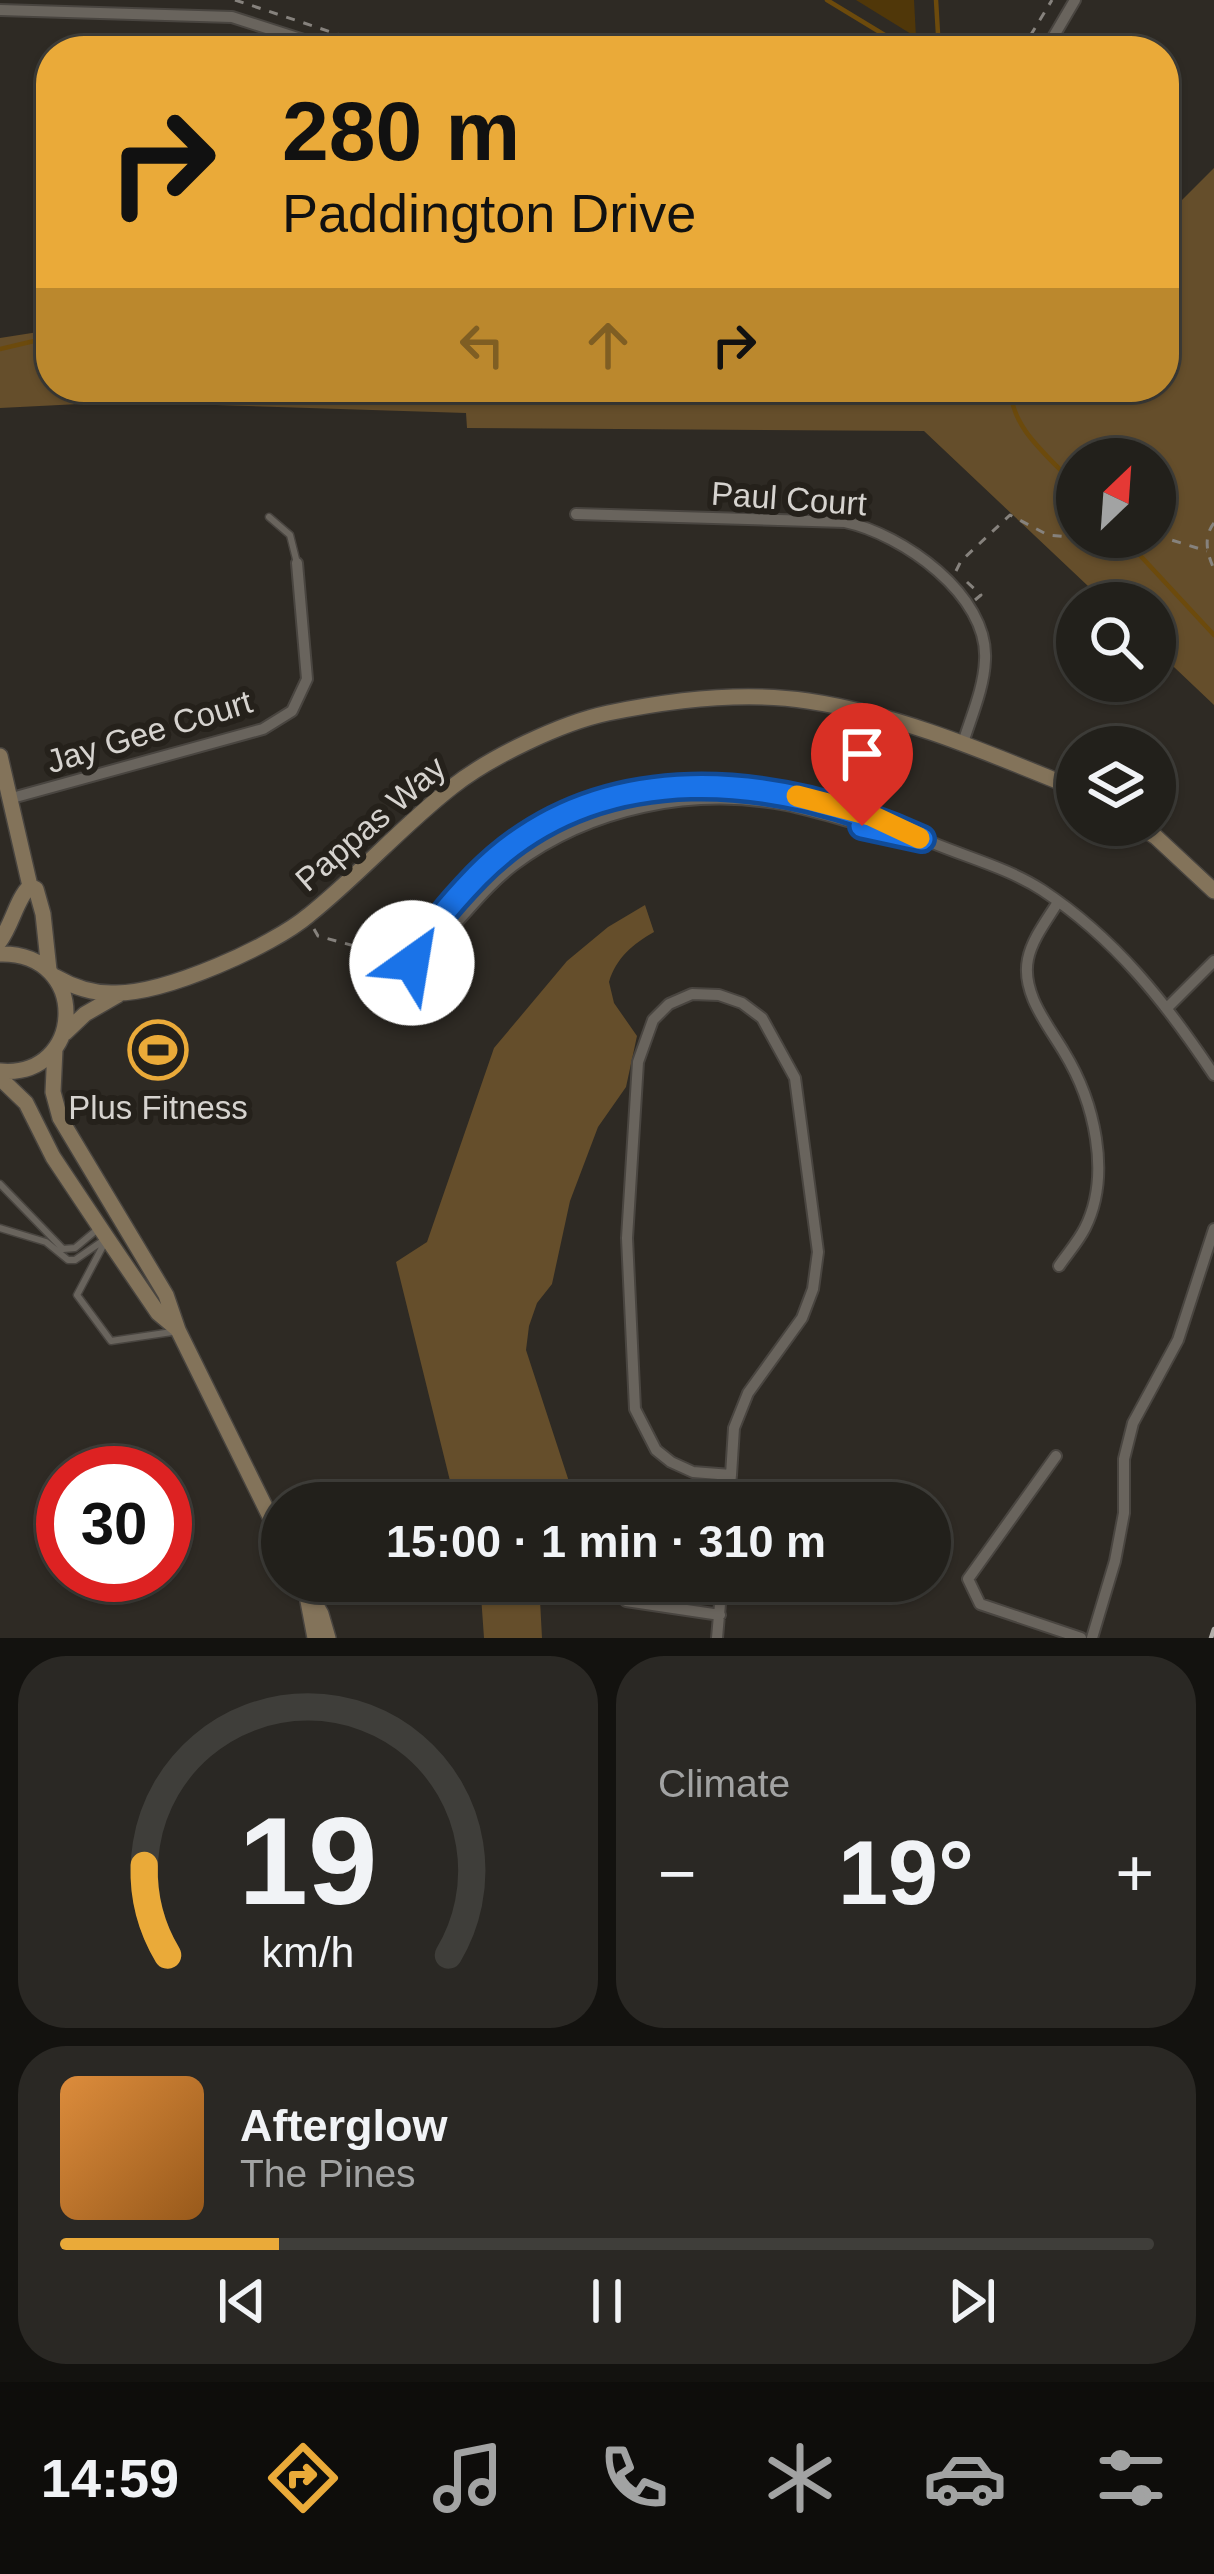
<!DOCTYPE html>
<html lang="en">
<head>
<meta charset="utf-8">
<style>
	body { margin:0; font-family:Helvetica,sans-serif; background:#2a2824; color:#f1f3f6; height:100vh; display:flex; flex-direction:column; font-size:45px; white-space:nowrap }
	* { box-sizing:border-box; margin:0 }
	p { font-size:39px; color:#a2a3a3 }
	.icon { flex:none; width:66px; height:66px; fill:none; stroke:currentColor; stroke-width:2; stroke-linecap:round; stroke-linejoin:round }
	.map { position:relative; height:1638px; overflow:hidden }
	.details { display:flex; flex-direction:column; gap:18px; padding:18px; background:#13120f; flex:1 }
	.details>* { flex:none }
	.guide { position:absolute; left:36px; top:36px; width:1143px; height:366px; border-radius:48px; box-shadow:0 3px 9px #0004,0 0 0 3px #3f3e3a; background:#eaaa39; color:#111; overflow:hidden }
	.needle { width:78px; rotate:25deg }
	.controls { position:absolute; left:1056px; top:438px; display:grid; gap:24px }
	.controls a { display:grid; place-items:center; width:120px; height:120px; border-radius:50%; background:#22201b; box-shadow:0 3px 9px #0004,0 0 0 3px #3f3e3a; font-size:60px }
	.speed { position:absolute; left:36px; top:1446px; display:flex; gap:24px; font-size:60px; font-weight:700; text-align:center }
	.speed>* { display:grid; place-content:center; width:156px; height:156px; border-radius:50%; background:#22201b; box-shadow:0 3px 9px #0004,0 0 0 3px #3f3e3a; line-height:1 }
	.speed .limit { border:18px solid #d22; background:#fff; color:#111 }
	.pin { position:absolute; display:grid; place-items:center; width:102px; height:102px; color:#fff; margin:-123px -51px; border-radius:50% 50% 50% 0; rotate:-45deg; box-shadow:0 0 12px #0007 }
	.pin .icon { rotate:45deg }
	.me { position:absolute; width:132px; margin:-66px; rotate:32deg; stroke-linejoin:round; filter:drop-shadow(0 0 9px #0008) }
	.turn { display:flex; align-items:center; gap:42px; height:252px; padding:0 48px; font-size:54px }
	.turn .icon { width:156px; height:156px; stroke-width:2.5 }
	.turn b { display:block; font-size:84px; line-height:102px }
	.lanes { display:flex; align-items:center; height:114px; padding:0 48px; background:#0003; justify-content:center; gap:60px; direction:ltr }
	.lanes .off { opacity:.35 }
	.big { font-size:90px; font-weight:700; line-height:1.1 }
	.details .tile { flex:1; display:flex; flex-direction:column; justify-content:center; gap:18px; min-width:0; padding:0 42px; border-radius:48px; background:#2a2824 }
	.details .dial { align-items:center; gap:0 }
	.dial svg { height:312px; overflow:visible; fill:none; stroke:#3f3e3a; stroke-width:7; stroke-linecap:round; text-anchor:middle }
	.dial text { fill:#f1f3f6; stroke:none }
	.song { display:flex; align-items:center; gap:36px }
	.cover { width:144px; height:144px; border-radius:18px; background:linear-gradient(135deg,hsl(30 70% 55%),hsl(30 70% 35%)) }
	.played { height:12px; border-radius:6px; background:linear-gradient(90deg,#eaaa39 20%,#3f3e3a 20%) }
	.keys { display:flex; justify-content:space-around; direction:ltr }
	.heat { display:flex; justify-content:space-between; align-items:center; font-size:66px; direction:ltr }
	.details .tiles { flex:1; display:grid; gap:18px; grid-template-columns:1fr 1fr }
	.tile:last-child { grid-column:span 2 }
	.trip { position:absolute; left:261px; top:1482px; width:690px; height:120px; border-radius:60px; background:#22201b; box-shadow:0 3px 9px #0004,0 0 0 3px #3f3e3a; font-weight:700; line-height:120px; text-align:center }
	.tab-bar { display:flex; height:192px; justify-content:space-around; align-items:center; background:#0e0d0b; color:#a2a3a3 }
	.tab-bar .icon { width:84px; height:84px }
	.tab-bar .selected { color:#eaaa39 }
	.tab-bar b { font-size:54px; color:#f1f3f6 }
	.map>svg:first-child { display:block }
	.green { fill:#654e2b; fill-rule:evenodd }
	.lines { fill:none; stroke-linecap:round; stroke-linejoin:round }
	.stream { stroke:#6c4a0c; stroke-width:4.5 }
	.building { fill:#503709 }
	.lane-casing { stroke:#494540; stroke-width:9 }
	.street-casing { stroke:#494540; stroke-width:14 }
	.secondary-casing { stroke:#494540; stroke-width:18 }
	.path { stroke:#86827d; stroke-width:3; stroke-dasharray:9 9; stroke-linecap:butt }
	.lane { stroke:#69645d; stroke-width:6 }
	.street { stroke:#69645d; stroke-width:10 }
	.secondary { stroke:#83735a; stroke-width:15 }
	.rail { stroke:#b1aea9; stroke-width:4.5 }
	.route-casing { stroke:#114b97; stroke-width:30 }
	.route { stroke:#1a73e8; stroke-width:21 }
	.slow { stroke:#f59e0b; stroke-width:21 }
	.labels { text-anchor:middle; stroke-width:12; stroke-linejoin:round; paint-order:stroke }
	.street-label { font-size:33px; fill:#d6d3cf; stroke:#25211b }
	.poi-label { font-size:33px; fill:#d6d3cf; stroke:#25211b }
</style>
</head>
<body>
<div class="map">
<svg width="1214" height="1638" viewBox="0 0 1214 1638">
	<rect width="100%" height="100%" fill="#2e2a24"/>
	<path class="green" d="M1214 168V705L1155 649V603H1106L924 431 467 428 466 413 119 402 0 408V338L51 330V387H1164V218ZM1155 459V537H1077V459Z
		M645 905 654 932C633 944 616 958 609 982L614 1003 637 1036 626 1087 598 1127 570 1201 552 1284 537 1303 529 1326 526 1350 576 1503H451L455 1501 396 1262 427 1242 494 1048 567 961 608 927Z
		M480 1581H539L542 1638H484Z"/>
	<g class="lines">
		<path class="stream" d="M827 0 911 51
			M936 0 939 51
			M0 349 51 337
			M1011 387C1009 428 1051 458 1077 487
			M1123 537 1214 635"/>
	</g>
	<path class="building" d="M856 0H914L916 37Z"/>
	<g class="lines">
		<defs>
			<path id="lane" d="M269 517 290 535 297 563
				M0 1184 63 1249 75 1248 99 1228
				M0 1228 46 1242 68 1260H75L104 1240
				M105 1242 77 1295 111 1341 172 1332"/>
			<path id="street" d="M0 10 232 17 338 51
				M1045 51 1075 0
				M576 514 845 522C902 534 989 595 985 660 984 688 971 717 963 743
				M12 798 263 729 292 711 307 679 297 563
				M1058 902C1047 920 1032 939 1028 959 1021 993 1048 1025 1064 1052 1094 1101 1112 1174 1085 1228 1078 1242 1067 1254 1059 1266
				M415 961C453 934 477 893 514 865 590 808 693 787 786 805 825 813 863 827 902 835
				M412 963C428 929 450 904 477 877 496 857 516 838 539 824 629 771 771 781 867 814 890 822 911 834 933 843 969 858 1010 869 1042 890 1115 938 1166 1003 1214 1075
				M1169 1006 1214 961
				M1056 1456 968 1579 980 1604 1081 1638
				M728 1503 731 1475 734 1428 748 1393 802 1318 813 1289 818 1252 795 1078 762 1018 742 1003 719 995 692 994 669 1004 653 1020 638 1062 627 1238 635 1409 656 1450 671 1462 693 1472 731 1475
				M626 1601 720 1615
				M717 1638 722 1581
				M1092 1638 1115 1561 1124 1513V1459L1133 1423 1178 1340 1214 1229"/>
			<path id="secondary" d="M0 756 30 886 36 889 43 914 49 970
				M1138 825 1156 837 1214 891
				M0 941C12 925 17 898 30 886
				M0 954C91 952 85 1079 0 1071
				M56 977C75 988 94 994 116 993 166 993 271 947 309 915 359 875 402 826 452 787 490 757 561 723 608 713 671 700 744 691 808 701 902 715 990 754 1077 789
				M65 1033 85 1014 118 995
				M55 1049 53 1092 60 1118 166 1295 178 1330 282 1541
				M0 1078 26 1103 53 1157 107 1238 158 1313 176 1328
				M302 1581 321 1614 328 1638
				M308 1601 315 1638"/>
		</defs>
		<use href="#lane" class="lane-casing"/>
		<use href="#street" class="street-casing"/>
		<use href="#secondary" class="secondary-casing"/>
		<path class="path" d="M235 0 388 51
			M1021 51 1052 0
			M1214 523C1203 537 1207 554 1214 569
			M1155 535 1207 551
			M956 571 961 561 1010 515 1048 535 1090 539 1122 537
			M967 582 981 595 975 600
			M314 929 318 936 399 958"/>
		<use href="#lane" class="lane"/>
		<use href="#street" class="street"/>
		<use href="#secondary" class="secondary"/>
		<path class="rail" d="M1211 1638 1214 1629"/>
	</g>
	<g class="lines">
		<defs>
			<path id="route" d="M412 963C428 929 451 903 477 876 598 753 778 773 922 839L862 826"/>
		</defs>
		<use href="#route" class="route-casing"/>
		<use href="#route" class="route"/>
		<path class="slow" d="M797 796 870 815 919 838"/>
	</g>
	<defs>
		<symbol id="stadium-ring" viewBox="-11 -11 22 22"><circle r="9.5" fill="#25211b" stroke="#eaaa39" stroke-width="1.5"/><path d="M0-5a6.5 5 0 1 0 0 10a6.5 5 0 1 0 0-10ZM-3.5-1.8h7v3.6h-7Z" fill="#eaaa39"/></symbol>
	</defs>
	<g fill-rule="evenodd">
		<use href="#stadium-ring" x="125" y="1017" width="66" height="66"/>
	</g>
	<g class="labels">
		<g class="street-label">
			<text transform="translate(789 498) rotate(4)" y="12">Paul Court</text>
			<text transform="translate(149 731) rotate(-17)" y="12">Jay Gee Court</text>
			<text transform="translate(370 823) rotate(-41)" y="12">Pappas Way</text>
		</g>
		<g class="poi-label">
			<text x="158" y="1119">Plus Fitness</text>
		</g>
	</g>
</svg>
<div class="controls">
<a><svg class="needle" viewBox="-14 -14 28 28"><path d="M0-13l5 13h-10z" fill="#e53935"/><path d="M0 13l5-13h-10z" fill="#a2a3a3"/></svg></a>
<a><svg class="icon" aria-label="search" viewBox="0 0 24 24"><circle cx="10" cy="10" r="6"/><path d="M15 15l6 6"/></svg></a>
<a><svg class="icon" aria-label="layers" viewBox="0 0 24 24"><path d="M12 4l9 5-9 5-9-5zM3 14l9 5 9-5"/></svg></a>
</div>
<div class="speed"><div class="limit">30</div></div>
<div class="pin" style="left:862px;top:826px;background:#d93025"><svg class="icon" aria-label="arrive" viewBox="0 0 24 24"><path d="M6 21V4h12l-3 4 3 4H6"/></svg></div>
<svg class="me" style="left:412px;top:963px" viewBox="-20 -20 40 40"><circle r="19" fill="#fff"/><path d="M0-13L10 11 0 6-10 11z" fill="#1a73e8"/></svg>
<div class="trip">15:00 · 1 min · 310 m</div>
<div class="guide">
<div class="turn"><svg class="icon" aria-label="right" viewBox="0 0 24 24"><path d="M7 20v-9h11M14 6l5 5-5 5"/></svg><div><b>280 m</b>Paddington Drive</div></div>
<div class="lanes"><svg class="icon off" aria-label="left" viewBox="0 0 24 24"><path d="M17 20v-9H6M10 6l-5 5 5 5"/></svg><svg class="icon off" aria-label="ahead" viewBox="0 0 24 24"><path d="M12 20V5M6 11l6-6 6 6"/></svg><svg class="icon" aria-label="right" viewBox="0 0 24 24"><path d="M7 20v-9h11M14 6l5 5-5 5"/></svg></div>
</div>
</div>
<section class="details">
<div class="tiles">
<div class="tile dial"><svg viewBox="0 0 100 80">
<path d="M14 69A42 42 0 1 1 86 69"/>
<path d="M14 69A42 42 0 0 1 8 46" stroke="#eaaa39"/>
<text x="50" y="56" font-size="32" font-weight="700">19</text>
<text x="50" y="72" font-size="11">km/h</text>
</svg></div>
<div class="tile"><p>Climate</p>
<div class="heat"><a>−</a><b class="big">19°</b><a>+</a></div>
</div>
<div class="tile">
<div class="song"><i class="cover"></i><div><b>Afterglow</b><p>The Pines</p></div></div>
<div class="played"></div>
<div class="keys"><svg class="icon" aria-label="previous" viewBox="0 0 24 24"><path d="M18 5L8 12l10 7zM5 5v14"/></svg><svg class="icon" aria-label="pause" viewBox="0 0 24 24"><path d="M8 5v14M16 5v14"/></svg><svg class="icon" aria-label="next" viewBox="0 0 24 24"><path d="M6 5l10 7-10 7zM19 5v14"/></svg></div>
</div>
</div>
</section>
<nav class="tab-bar">
<b>14:59</b>
<svg class="icon selected" aria-label="directions" viewBox="0 0 24 24"><path d="M12 3l9 9-9 9-9-9zM9 14v-3h6M13 9l2 2-2 2"/></svg>
<svg class="icon" aria-label="music" viewBox="0 0 24 24"><path d="M9 18V5l10-2v13"/><circle cx="6" cy="18" r="3"/><circle cx="16" cy="16" r="3"/></svg>
<svg class="icon" aria-label="phone" viewBox="0 0 24 24"><path d="M5 4h4l2 5-3 2q2 4 5 5l2-3 5 2v4C11 20 4 13 5 4z"/></svg>
<svg class="icon" aria-label="climate" viewBox="0 0 24 24"><path d="M12 3v18M4 7l16 10M4 17L20 7"/></svg>
<svg class="icon" aria-label="car" viewBox="0 0 24 24"><path d="M5 17H2v-5l4-1 3-4h7l3 4 3 1v5h-3M9 17h6M6 11h13"/><circle cx="7" cy="17" r="2"/><circle cx="17" cy="17" r="2"/></svg>
<svg class="icon" aria-label="filters" viewBox="0 0 24 24"><path d="M4 7h16M4 17h16"/><circle cx="9" cy="7" r="2"/><circle cx="15" cy="17" r="2"/></svg>
</nav>
</body>
</html>
